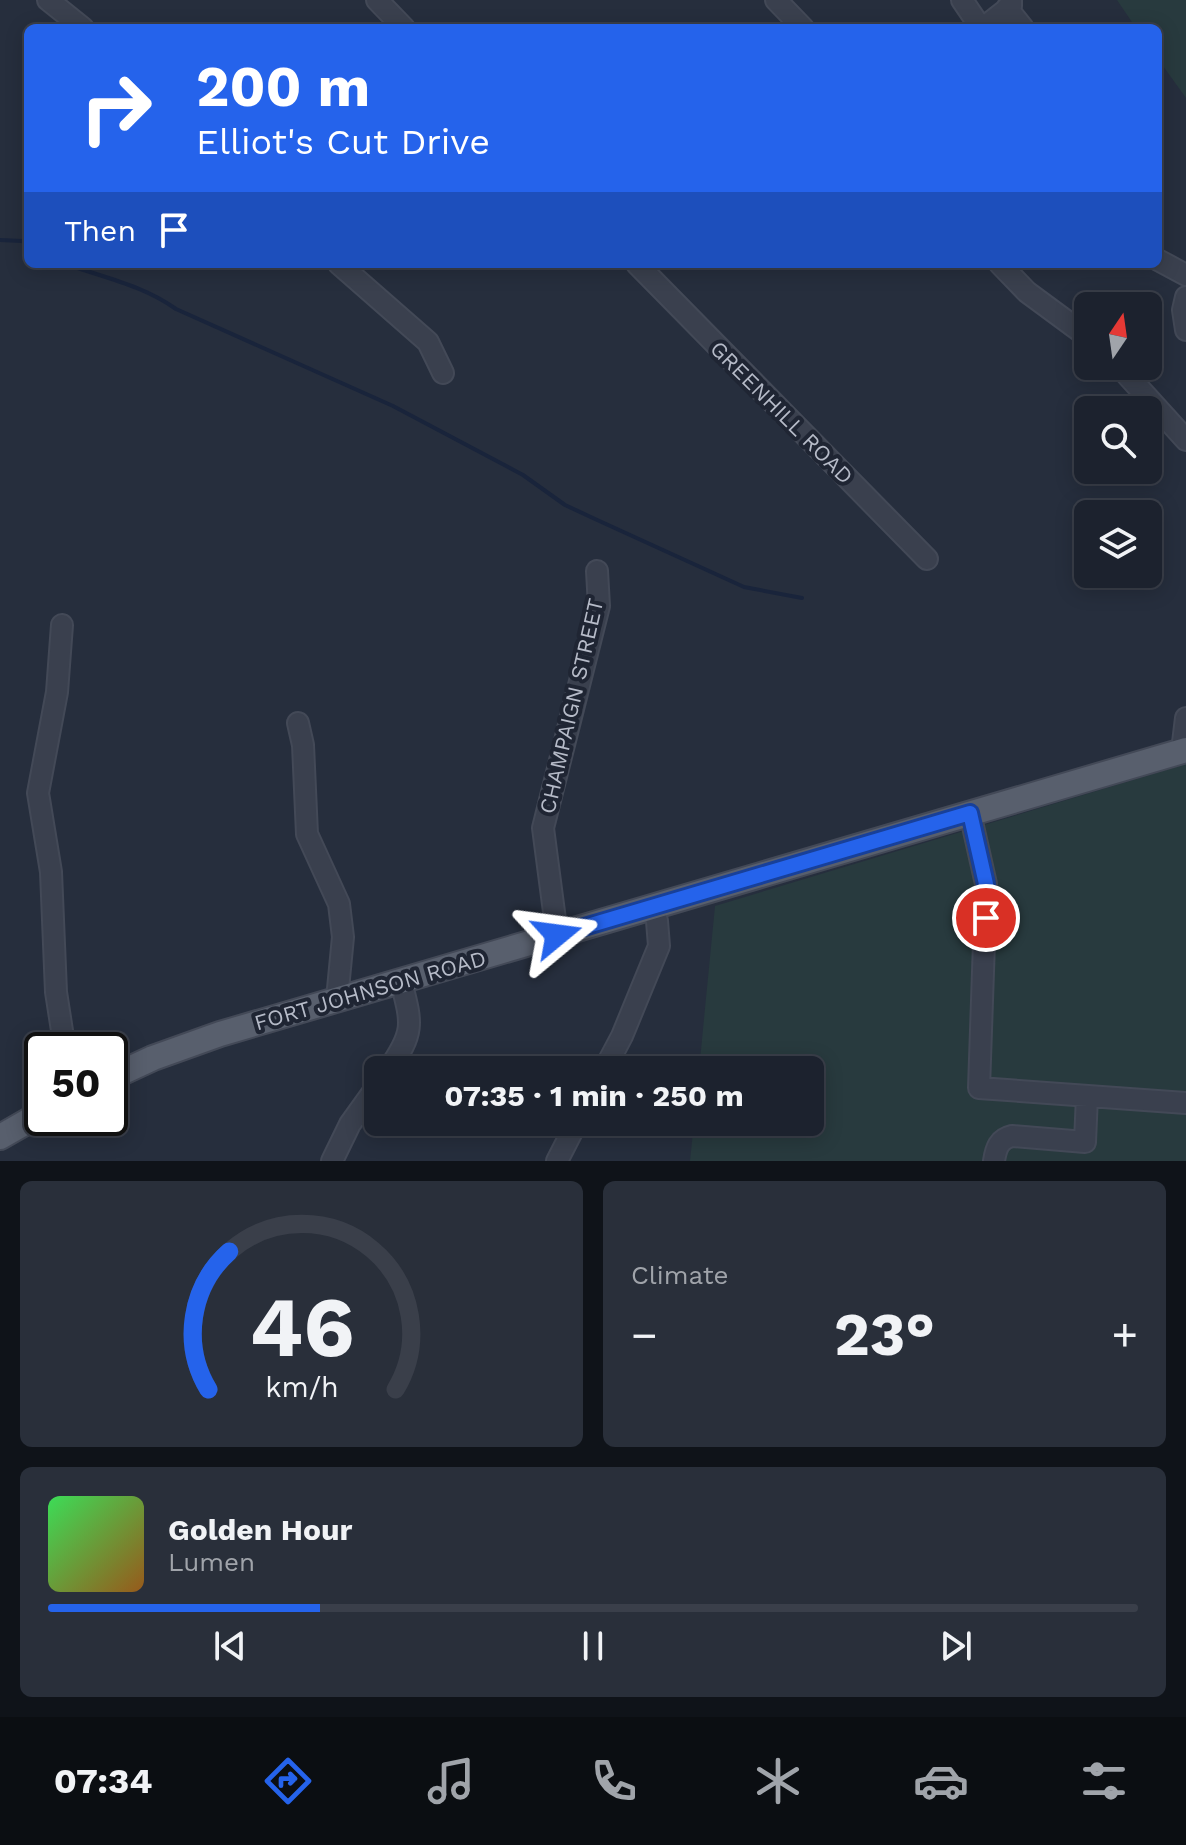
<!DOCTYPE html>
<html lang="en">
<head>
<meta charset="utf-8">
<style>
	body { margin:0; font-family:"Work Sans",sans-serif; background:#292f3a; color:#f1f3f6; height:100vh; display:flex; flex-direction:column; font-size:30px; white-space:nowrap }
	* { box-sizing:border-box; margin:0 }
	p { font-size:26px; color:#a0a4aa }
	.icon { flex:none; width:44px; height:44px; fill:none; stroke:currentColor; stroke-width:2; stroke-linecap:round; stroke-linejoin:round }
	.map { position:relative; height:1161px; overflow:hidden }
	.sheet { display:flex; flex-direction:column; gap:20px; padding:20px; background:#0f1319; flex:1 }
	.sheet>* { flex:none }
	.guide { position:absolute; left:24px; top:24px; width:1138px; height:244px; border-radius:12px; box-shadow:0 4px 20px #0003,0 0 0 2px #3a3f4a; background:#2563eb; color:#fff; overflow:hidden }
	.needle { width:52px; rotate:13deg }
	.buttons { position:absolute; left:1074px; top:292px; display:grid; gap:16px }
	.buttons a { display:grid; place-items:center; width:88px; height:88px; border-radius:12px; background:#1c222e; box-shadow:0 4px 20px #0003,0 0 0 2px #3a3f4a; font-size:40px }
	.speed { position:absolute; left:24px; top:1032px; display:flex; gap:16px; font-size:40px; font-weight:700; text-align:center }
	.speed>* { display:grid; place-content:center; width:104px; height:104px; border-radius:50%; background:#1c222e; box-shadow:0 4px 20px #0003,0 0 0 2px #3a3f4a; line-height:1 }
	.speed .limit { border:4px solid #111; border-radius:12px; background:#fff; color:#111 }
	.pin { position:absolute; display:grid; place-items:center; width:68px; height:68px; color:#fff; margin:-34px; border:4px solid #fff; border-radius:50%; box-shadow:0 2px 8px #0007 }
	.me { position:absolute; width:88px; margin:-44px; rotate:74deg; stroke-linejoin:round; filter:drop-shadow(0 0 6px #0008) }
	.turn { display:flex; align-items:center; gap:28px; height:168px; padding:0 40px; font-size:36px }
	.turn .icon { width:104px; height:104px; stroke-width:2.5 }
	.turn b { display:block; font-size:56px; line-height:68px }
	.then { display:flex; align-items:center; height:76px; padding:0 40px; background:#0003; gap:16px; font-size:30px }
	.big { font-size:60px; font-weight:700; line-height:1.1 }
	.sheet .tile { flex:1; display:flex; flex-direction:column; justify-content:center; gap:12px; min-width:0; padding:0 28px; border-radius:12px; background:#292f3a }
	.sheet .dial { align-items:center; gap:0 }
	.dial svg { height:208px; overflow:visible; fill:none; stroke:#3a3f4a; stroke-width:7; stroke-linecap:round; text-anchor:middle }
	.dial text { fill:#f1f3f6; stroke:none }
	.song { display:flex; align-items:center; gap:24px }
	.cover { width:96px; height:96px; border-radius:12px; background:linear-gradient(135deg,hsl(130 70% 55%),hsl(30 70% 35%)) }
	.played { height:8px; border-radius:4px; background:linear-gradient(90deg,#2563eb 25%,#3a3f4a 25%) }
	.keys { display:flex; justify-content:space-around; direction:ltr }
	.heat { display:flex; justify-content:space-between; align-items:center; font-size:44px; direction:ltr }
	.sheet .tiles { flex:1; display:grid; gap:20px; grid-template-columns:1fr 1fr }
	.tile:last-child { grid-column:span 2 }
	.trip { position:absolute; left:364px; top:1056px; width:460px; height:80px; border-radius:12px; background:#1c222e; box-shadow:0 4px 20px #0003,0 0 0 2px #3a3f4a; font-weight:700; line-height:80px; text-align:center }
	.dock { display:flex; height:128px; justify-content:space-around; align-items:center; background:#0b0e12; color:#a0a4aa }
	.dock .icon { width:56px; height:56px }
	.dock .active { color:#2563eb }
	.dock b { font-size:36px; color:#f1f3f6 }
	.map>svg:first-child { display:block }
	.green { fill:#283a3e }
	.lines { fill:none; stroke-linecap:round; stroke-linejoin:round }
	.stream { stroke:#19243b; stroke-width:4 }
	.minor-casing { stroke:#434957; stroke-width:24 }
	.major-casing { stroke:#434957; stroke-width:28 }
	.minor { stroke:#3a404e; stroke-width:20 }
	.major { stroke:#585f6d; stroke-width:24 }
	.route-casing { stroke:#184099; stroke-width:20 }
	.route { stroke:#2563eb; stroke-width:14 }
	.labels { text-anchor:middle; stroke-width:8; stroke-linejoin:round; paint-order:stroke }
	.street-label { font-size:22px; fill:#b6bbc8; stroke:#1f2533 }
</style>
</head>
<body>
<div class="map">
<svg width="1186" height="1161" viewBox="0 0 1186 1161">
	<rect width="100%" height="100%" fill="#262e3d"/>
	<path class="green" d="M1117 0H1186V98L1158 59V28H1136Z
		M1186 764V1161H690L694 1122H810V1070H699L715 906Z"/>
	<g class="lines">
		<path class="stream" d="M0 240 22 241 28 245
			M66 264C105 278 142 285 176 309L393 406 523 475 565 505 595 519 744 587 802 598"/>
		<defs>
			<path id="minor" d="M48 0 83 28
				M377 0 404 28
				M776 0 803 28
				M962 0 981 28
				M1007 8 1023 28
				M983 28 1011 6V0
				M1158 260 1186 275
				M339 264 428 342 443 373
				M637 264 927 559
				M1000 264 1027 292 1088 337
				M1186 297 1183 310 1186 330
				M1119 366 1186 440
				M62 625 57 692 38 793 51 872 56 992 65 1050
				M298 723 303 745 307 834 339 904 343 937 337 999
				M1182 751 1186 718
				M970 813 986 884 979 1088 1186 1103
				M557 935 543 828 599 606 597 571
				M388 1070C415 1032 412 1024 401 981
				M604 1070 622 1036 659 946 657 921 653 908
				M332 1161 350 1124 378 1085
				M557 1161 577 1122
				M994 1161C996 1148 999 1139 1012 1136L1085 1142 1087 1096"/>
			<path id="major" d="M110 1078 153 1058 220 1034 1186 750
				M0 1137 42 1113"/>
		</defs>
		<use href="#minor" class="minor-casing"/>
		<use href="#major" class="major-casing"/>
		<use href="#minor" class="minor"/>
		<use href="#major" class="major"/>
	</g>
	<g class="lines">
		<defs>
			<path id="route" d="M557 935 970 813 986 884V918"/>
		</defs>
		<use href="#route" class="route-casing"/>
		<use href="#route" class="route"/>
	</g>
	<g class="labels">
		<g class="street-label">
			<text transform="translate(782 412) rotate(45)" y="8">GREENHILL ROAD</text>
			<text transform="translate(571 706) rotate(-77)" y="8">CHAMPAIGN STREET</text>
			<text transform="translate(370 990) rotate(-16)" y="8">FORT JOHNSON ROAD</text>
		</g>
	</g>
</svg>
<div class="buttons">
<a><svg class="needle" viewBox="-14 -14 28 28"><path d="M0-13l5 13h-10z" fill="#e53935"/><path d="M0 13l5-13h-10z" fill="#a0a4aa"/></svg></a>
<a><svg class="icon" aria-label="search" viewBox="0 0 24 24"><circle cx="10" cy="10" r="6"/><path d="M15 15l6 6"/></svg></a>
<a><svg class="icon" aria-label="layers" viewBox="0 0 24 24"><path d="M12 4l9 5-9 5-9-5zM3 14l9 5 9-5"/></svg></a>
</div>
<div class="speed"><div class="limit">50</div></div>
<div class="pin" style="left:986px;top:918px;background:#d93025"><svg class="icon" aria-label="arrive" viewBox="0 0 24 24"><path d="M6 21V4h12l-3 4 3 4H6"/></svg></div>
<svg class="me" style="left:557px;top:935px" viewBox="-20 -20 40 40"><path d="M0-17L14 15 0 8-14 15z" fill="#2563eb" stroke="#fff" stroke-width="4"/></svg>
<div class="trip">07:35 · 1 min · 250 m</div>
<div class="guide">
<div class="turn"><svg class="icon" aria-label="right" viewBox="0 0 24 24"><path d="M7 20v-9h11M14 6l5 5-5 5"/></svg><div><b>200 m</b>Elliot's Cut Drive</div></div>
<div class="then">Then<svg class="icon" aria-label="arrive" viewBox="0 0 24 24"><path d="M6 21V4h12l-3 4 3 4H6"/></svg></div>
</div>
</div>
<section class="sheet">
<div class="tiles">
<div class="tile dial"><svg viewBox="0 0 100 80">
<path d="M14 69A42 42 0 1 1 86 69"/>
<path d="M14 69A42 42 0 0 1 22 16" stroke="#2563eb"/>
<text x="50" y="56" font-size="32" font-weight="700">46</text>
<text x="50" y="72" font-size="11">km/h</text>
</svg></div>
<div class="tile"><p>Climate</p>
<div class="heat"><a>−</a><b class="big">23°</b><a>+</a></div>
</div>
<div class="tile">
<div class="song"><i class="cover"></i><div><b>Golden Hour</b><p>Lumen</p></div></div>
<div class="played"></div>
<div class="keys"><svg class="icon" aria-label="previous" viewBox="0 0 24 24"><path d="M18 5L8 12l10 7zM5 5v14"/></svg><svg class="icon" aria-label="pause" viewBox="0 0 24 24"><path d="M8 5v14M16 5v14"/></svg><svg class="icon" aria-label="next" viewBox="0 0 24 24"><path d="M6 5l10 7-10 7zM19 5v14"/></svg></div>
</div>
</div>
</section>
<nav class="dock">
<b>07:34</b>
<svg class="icon active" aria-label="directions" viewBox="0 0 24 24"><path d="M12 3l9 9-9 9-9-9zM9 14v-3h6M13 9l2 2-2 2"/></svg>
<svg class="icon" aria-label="music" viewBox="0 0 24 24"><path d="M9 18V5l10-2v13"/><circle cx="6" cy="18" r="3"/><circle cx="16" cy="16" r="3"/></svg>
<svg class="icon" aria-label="phone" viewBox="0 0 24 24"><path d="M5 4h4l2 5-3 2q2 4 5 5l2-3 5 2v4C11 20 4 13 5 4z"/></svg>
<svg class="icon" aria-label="climate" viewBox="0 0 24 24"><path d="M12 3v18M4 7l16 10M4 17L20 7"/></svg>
<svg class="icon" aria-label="car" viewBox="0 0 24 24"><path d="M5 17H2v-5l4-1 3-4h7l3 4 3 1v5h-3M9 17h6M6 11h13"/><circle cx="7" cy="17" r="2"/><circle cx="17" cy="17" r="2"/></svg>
<svg class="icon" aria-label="filters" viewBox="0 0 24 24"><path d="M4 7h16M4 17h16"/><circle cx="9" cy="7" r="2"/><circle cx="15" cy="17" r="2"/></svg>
</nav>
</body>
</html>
